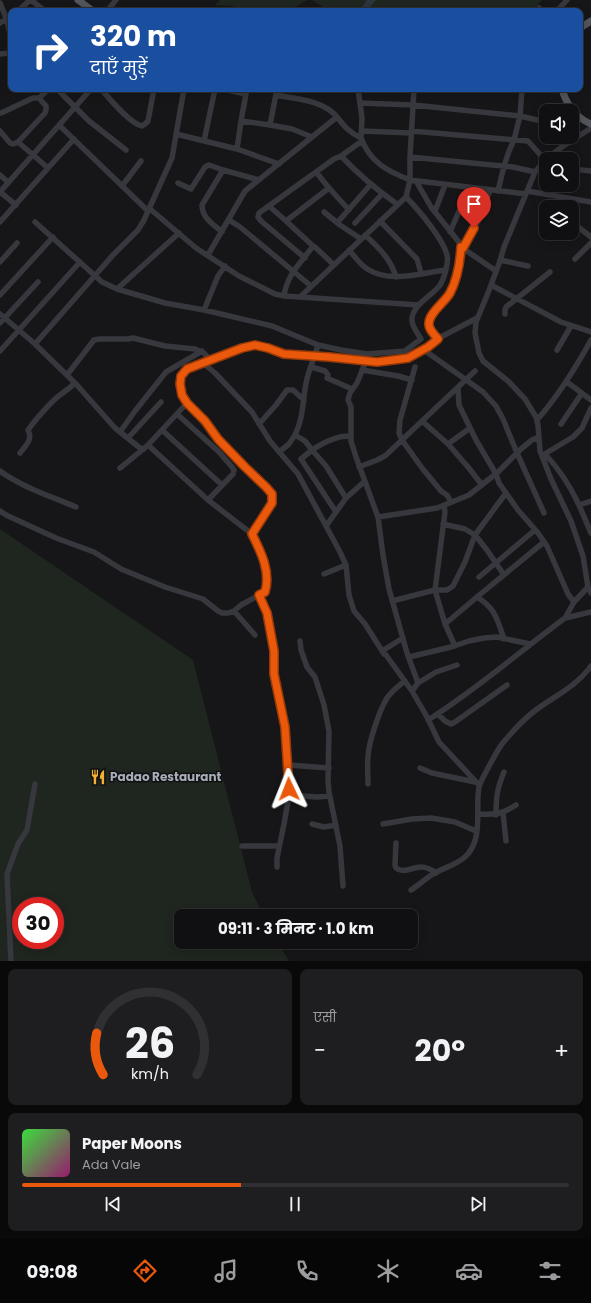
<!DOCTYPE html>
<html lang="hi">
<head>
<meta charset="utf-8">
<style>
	body { margin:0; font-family:Poppins,"Noto Sans Devanagari",sans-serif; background:#1e1e20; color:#f1f3f6; height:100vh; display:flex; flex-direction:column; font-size:15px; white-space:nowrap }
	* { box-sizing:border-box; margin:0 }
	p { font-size:13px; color:#9c9d9f }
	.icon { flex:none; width:22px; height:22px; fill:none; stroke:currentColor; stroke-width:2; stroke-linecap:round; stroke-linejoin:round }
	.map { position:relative; height:961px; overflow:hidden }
	.drawer { display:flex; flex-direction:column; gap:8px; padding:8px; background:#09090a; flex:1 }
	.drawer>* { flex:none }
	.guide { position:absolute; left:8px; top:8px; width:575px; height:84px; border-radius:8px; box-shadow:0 2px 10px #0003,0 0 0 1px #303032; background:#1a4fa0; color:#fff; overflow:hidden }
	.controls { position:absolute; left:539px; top:104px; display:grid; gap:8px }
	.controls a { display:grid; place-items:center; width:40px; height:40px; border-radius:8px; background:#101012; box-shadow:0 2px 10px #0003,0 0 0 1px #303032; font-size:20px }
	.speed { position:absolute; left:12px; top:897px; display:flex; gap:8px; font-size:20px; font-weight:700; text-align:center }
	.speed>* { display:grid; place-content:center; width:52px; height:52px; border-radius:50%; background:#101012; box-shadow:0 2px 10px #0003,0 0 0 1px #303032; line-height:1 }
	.speed .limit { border:6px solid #d22; background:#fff; color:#111 }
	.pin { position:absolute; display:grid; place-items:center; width:34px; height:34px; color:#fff; margin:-41px -17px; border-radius:50% 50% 50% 0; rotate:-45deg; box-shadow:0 0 4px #0007 }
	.pin .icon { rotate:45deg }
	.me { position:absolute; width:44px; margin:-22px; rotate:358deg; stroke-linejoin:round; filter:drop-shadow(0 0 3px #0008) }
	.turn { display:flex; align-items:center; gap:14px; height:84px; padding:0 16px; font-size:18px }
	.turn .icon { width:52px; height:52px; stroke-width:2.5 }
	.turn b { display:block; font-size:28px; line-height:34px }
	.big { font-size:30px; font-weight:700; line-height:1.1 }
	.drawer .card { flex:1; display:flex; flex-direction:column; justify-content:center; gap:6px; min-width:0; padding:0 14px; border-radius:8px; background:#1e1e20 }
	.drawer .dial { align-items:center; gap:0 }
	.dial svg { height:104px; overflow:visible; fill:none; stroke:#303032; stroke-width:7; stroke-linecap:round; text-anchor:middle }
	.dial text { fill:#f1f3f6; stroke:none }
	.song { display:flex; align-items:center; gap:12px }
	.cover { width:48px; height:48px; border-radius:6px; background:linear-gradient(135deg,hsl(120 70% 55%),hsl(320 70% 35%)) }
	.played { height:4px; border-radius:2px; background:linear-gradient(90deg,#ea580c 40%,#303032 40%) }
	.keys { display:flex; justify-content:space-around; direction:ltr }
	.heat { display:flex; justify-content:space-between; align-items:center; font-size:22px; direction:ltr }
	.drawer .tiles { flex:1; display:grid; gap:8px; grid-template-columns:1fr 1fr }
	.card:last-child { grid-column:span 2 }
	.trip { position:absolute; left:174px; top:909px; width:244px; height:40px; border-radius:8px; background:#101012; box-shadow:0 2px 10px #0003,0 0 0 1px #303032; font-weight:700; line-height:40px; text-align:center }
	.tab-bar { display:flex; height:64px; justify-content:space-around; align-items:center; background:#060607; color:#9c9d9f }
	.tab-bar .icon { width:28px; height:28px }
	.tab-bar .current { color:#ea580c }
	.tab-bar b { font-size:18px; color:#f1f3f6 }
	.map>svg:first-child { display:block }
	.green { fill:#1e261f; fill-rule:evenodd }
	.water { fill:#2c353c }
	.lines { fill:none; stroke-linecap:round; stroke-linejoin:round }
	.minor { stroke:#37383d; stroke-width:5.5 }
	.major { stroke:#53555c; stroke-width:7 }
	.route-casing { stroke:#983908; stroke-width:10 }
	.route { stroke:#ea580c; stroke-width:7 }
	.labels { text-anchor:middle; stroke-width:3; stroke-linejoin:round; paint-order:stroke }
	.poi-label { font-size:12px; font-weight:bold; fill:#a8adb8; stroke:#111113; text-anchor:start }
</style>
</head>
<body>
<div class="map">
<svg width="591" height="961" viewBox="0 0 591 961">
	<rect width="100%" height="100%" fill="#161618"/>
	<path class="green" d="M220 0H307L294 8 291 11H245L232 6 215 5Z
		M312 0H542L532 11H320L322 6Z
		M0 529 193 660 252 892 264 916H181V942H278L289 961H0ZM21 906H55V940H21Z"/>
	<path class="water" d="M367 0H376L367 11H359Z"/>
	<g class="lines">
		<path class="minor" d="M31 0 45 11
			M0 3 7 20 11 40
			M539 8 542 11
			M18 11 30 0
			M107 11 116 0
			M557 11 567 0
			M0 23 11 16
			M0 54 11 53
			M57 89 89 121 126 150
			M101 89C109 98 130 124 142 126L145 124 148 121 154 89
			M223 89 246 94 241 121 270 125
			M276 95C296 99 323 100 337 117L312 137
			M39 98 49 89
			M360 103 413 105 520 116 546 122
			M337 117C344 126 350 133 361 138L362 118 358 89
			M241 121 237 149 279 164
			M59 125 148 211
			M0 131 10 143 13 144 18 142 45 113 46 110V106L39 98H33L1 113
			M362 131 411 133
			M411 131 528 141 545 160
			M176 134 237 149
			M558 137 565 145
			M361 138C370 162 387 171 410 180L526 194
			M204 141 215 89
			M18 142 48 168
			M341 156 362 141
			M410 157 513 167 535 172
			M546 159 535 172 504 247 500 261 488 293 476 322 475 333 479 353 483 361 508 381 525 399 536 417 538 425 540 451 551 479 571 521 583 556 588 587 591 593
			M546 159 562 147 591 128
			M572 169 591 171
			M316 172 329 188 349 210
			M0 175 8 182
			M416 181 431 207 458 241C459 243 460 245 461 247 464 258 456 286 449 295 443 303 429 313 429 323 428 329 434 334 438 339
			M178 183 191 189 205 167 209 165 223 170
			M122 186 141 161
			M498 191 504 166 509 151 514 140 520 116 522 89
			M527 191 591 202
			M0 192 91 89
			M0 192 16 205
			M269 206 286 221
			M149 208 196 248 239 276 275 294 284 296 419 305
			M435 211 445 185
			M324 212 340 225 361 239
			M229 220 240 227 311 286
			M380 221 417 259 421 273
			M0 222 74 139
			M35 222 102 282 117 289 165 303 204 310 272 326 318 345 341 350 367 354 405 351 421 339C417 332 409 323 413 314 417 302 433 295 440 285 444 279 449 262 447 255 443 239 418 209 406 197
			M337 223 371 184
			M355 223 382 194
			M572 224 577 226 591 237
			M222 232C213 224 202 218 202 205L223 170 259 180
			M450 232 469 188
			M365 235C378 247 391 259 396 277
			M313 246 286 221 329 188
			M461 247 496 271
			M463 248 480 218 490 190
			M349 250C355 257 361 266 369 270 390 283 422 273 445 270
			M208 255 245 191 312 137 292 129 270 125 277 89
			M305 258 261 221 258 217 259 213 334 159 341 156C358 174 377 190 397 204
			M575 259 591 243
			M500 260 528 266
			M0 262 17 243
			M491 285 561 322 591 332
			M117 289 179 233
			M0 295 53 237
			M284 296C287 274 301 263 313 246L315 247 334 265
			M300 297 406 197 410 180V157L414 89
			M204 310 218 276 225 266
			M0 314 35 344 76 384 115 428 140 448 144 449
			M505 314V310L506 307 550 272
			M0 323 38 282
			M35 344 113 255 138 230 144 220 172 158 184 89
			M318 345C315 355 311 365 308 375 302 395 305 415 295 435L305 441 312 450C324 442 337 435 351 436
			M424 350 483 392 496 406 503 419 517 453 544 513
			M557 350 571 326
			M0 351 80 262
			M366 361 357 383 350 393 348 400 351 407V441L356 457 378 517 383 555 389 589 407 653 418 683 412 691 427 717 439 742 479 785
			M203 363 215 373 252 412 270 441 298 474 340 552 346 565 349 595 354 611 365 624 384 654 386 655 412 691
			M311 367 325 371 328 375 327 378 352 389
			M415 367 400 420 399 433 402 440 422 468 441 491 447 495 451 502
			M362 370 398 376 412 380
			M67 375 94 340 99 339H128L133 338 165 346 195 349 204 353 210 360
			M567 382 591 400
			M458 388 459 405 476 440 496 474 499 483 518 510 538 533 547 546 568 594 574 602
			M177 414 219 452 232 467 234 470 233 474 208 500
			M537 420C558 396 575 369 591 340
			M422 421 448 444 470 428
			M259 424 276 405 287 390H293L304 400
			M561 424 582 393
			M162 430 222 485
			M120 432 135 411 166 372 202 351
			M128 438 161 402
			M448 444 468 467 482 485
			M148 445 208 500 252 534 272 503V494L267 487 245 467 219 439 205 421 187 403 182 395 180 384 181 376 187 369 242 348 255 345 268 348 284 354 329 357 377 362 408 358 428 347 439 338 477 318
			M312 450 326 466 346 498 336 512 301 459Z
			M279 452 289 444 295 435
			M20 453C26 445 33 440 28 430 36 419 44 410 53 401 60 394 68 390 75 383
			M545 454C558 468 569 484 577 501 582 511 586 522 591 533
			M543 455 573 437 582 428 591 408
			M359 467 377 460 385 456 475 371
			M120 468 148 445 187 403
			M0 471C22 487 50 496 76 507
			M346 498 365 481
			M444 505 445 512 435 590 445 624
			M579 505 591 501
			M0 511 6 515 56 538 94 552 121 569 165 587 203 599 218 611 222 613H228L234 611 241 605 265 592C271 572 261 552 252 534
			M378 517 437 508 469 495 498 472 521 449 532 440 539 437
			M326 526 336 512
			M324 574 346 565
			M504 575 487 550 475 535 506 493
			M479 577 535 530
			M588 587 574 602 565 618 591 612
			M259 595 267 613 273 651 274 674 285 727 288 765V801L284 824 277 858V867
			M477 597C496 609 497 619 504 639
			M392 601 435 590H447L453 586 465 562 475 535 465 529 443 524
			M234 611 255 635
			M300 641 301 650 307 667 315 677 324 705 329 731 328 780 329 792 340 846 343 886
			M455 646 445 624 477 597 544 542
			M382 651 403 638
			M409 657 451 647 469 641 484 638 497 637 530 644
			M418 683 436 672 457 665
			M438 714 445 721 451 724 455 722 507 685
			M428 720C476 690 519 652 565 618
			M288 765 329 768
			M420 768 432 773 475 782
			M368 784C368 775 367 765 368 756 369 742 379 711 387 698 392 691 398 686 405 681
			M288 795 317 797 330 796
			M503 813 506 841
			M478 814C495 815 502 814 516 805
			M496 815C496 797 497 789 504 772
			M312 824 324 827 336 825
			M383 824 412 819 431 818 455 822 476 831
			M396 843 395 865 396 868C404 874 412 867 421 867 426 867 432 870 436 873
			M242 846H279
			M411 890C419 885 425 879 433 874 443 868 456 865 465 857 484 840 475 808 479 787 480 782 498 749 502 744 511 733 521 722 532 713 552 697 575 688 591 666
			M11 961 7 874 18 844 27 830 35 784"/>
		<path class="major" d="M78 0 93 11
			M580 28 591 21
			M562 89C566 104 576 118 591 124"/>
	</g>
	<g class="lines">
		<defs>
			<path id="route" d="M289 789 285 727 274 674V651L267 613 259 595 265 592C271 572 261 552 252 534L272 503V494L266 487 245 467 218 439 205 421 187 403 182 395 180 384 181 376 187 369 242 348 255 345 268 348 284 354 329 357 377 362 393 360 408 358 428 347 438 339C434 334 428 329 429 323 429 313 445 302 450 293 458 278 460 263 461 247L463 248 474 228"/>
		</defs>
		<use href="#route" class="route-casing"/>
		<use href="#route" class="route"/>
	</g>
	<defs>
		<symbol id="restaurant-bare" viewBox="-9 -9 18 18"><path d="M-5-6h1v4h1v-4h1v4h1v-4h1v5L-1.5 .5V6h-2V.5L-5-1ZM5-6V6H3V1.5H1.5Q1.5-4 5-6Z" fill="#f2b134" stroke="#111113" stroke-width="2.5" paint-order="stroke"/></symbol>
	</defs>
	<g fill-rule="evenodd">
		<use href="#restaurant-bare" x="87" y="766" width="22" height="22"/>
	</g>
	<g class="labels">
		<g class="poi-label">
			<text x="110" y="781">Padao Restaurant</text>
		</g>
	</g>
</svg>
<div class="controls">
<a><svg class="icon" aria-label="sound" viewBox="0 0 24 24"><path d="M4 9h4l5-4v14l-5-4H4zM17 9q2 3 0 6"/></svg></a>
<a><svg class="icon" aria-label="search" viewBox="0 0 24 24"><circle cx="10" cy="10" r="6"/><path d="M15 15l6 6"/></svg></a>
<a><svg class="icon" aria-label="layers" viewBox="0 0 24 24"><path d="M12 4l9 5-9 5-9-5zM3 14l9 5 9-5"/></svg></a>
</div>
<div class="speed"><div class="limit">30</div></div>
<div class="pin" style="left:474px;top:228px;background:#d93025"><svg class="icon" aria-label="arrive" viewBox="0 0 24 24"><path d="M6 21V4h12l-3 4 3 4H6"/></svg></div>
<svg class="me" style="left:289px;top:789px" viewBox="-20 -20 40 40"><path d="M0-17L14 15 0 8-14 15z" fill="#ea580c" stroke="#fff" stroke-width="4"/></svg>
<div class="trip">09:11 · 3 मिनट · 1.0 km</div>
<div class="guide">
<div class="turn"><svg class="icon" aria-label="right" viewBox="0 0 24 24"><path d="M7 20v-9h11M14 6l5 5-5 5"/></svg><div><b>320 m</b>दाएँ मुड़ें</div></div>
</div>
</div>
<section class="drawer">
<div class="tiles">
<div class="card dial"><svg viewBox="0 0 100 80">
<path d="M14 69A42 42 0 1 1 86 69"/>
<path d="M14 69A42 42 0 0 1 9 37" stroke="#ea580c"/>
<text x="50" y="56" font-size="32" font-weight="700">26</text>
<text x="50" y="72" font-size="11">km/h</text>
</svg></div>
<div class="card"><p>एसी</p>
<div class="heat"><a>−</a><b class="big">20°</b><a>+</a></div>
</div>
<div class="card">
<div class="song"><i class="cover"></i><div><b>Paper Moons</b><p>Ada Vale</p></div></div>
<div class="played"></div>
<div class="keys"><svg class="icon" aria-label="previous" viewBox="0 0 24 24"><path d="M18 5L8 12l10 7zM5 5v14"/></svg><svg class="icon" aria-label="pause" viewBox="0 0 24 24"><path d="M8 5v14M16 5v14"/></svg><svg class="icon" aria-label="next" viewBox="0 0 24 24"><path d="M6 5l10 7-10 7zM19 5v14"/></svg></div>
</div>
</div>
</section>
<nav class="tab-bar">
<b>09:08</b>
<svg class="icon current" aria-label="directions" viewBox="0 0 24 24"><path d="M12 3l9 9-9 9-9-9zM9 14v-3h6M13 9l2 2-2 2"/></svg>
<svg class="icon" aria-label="music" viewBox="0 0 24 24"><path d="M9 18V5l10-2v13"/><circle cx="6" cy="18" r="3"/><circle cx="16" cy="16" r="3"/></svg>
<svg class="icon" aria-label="phone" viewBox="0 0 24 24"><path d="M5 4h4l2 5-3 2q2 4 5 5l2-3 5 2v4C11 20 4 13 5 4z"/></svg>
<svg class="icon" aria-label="climate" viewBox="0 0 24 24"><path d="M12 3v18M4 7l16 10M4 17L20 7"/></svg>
<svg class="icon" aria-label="car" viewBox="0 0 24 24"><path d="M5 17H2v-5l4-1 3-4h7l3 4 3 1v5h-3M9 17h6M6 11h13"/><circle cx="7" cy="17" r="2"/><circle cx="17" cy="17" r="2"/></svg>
<svg class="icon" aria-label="filters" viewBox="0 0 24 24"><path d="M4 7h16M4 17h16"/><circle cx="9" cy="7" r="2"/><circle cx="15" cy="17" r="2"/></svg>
</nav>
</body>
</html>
